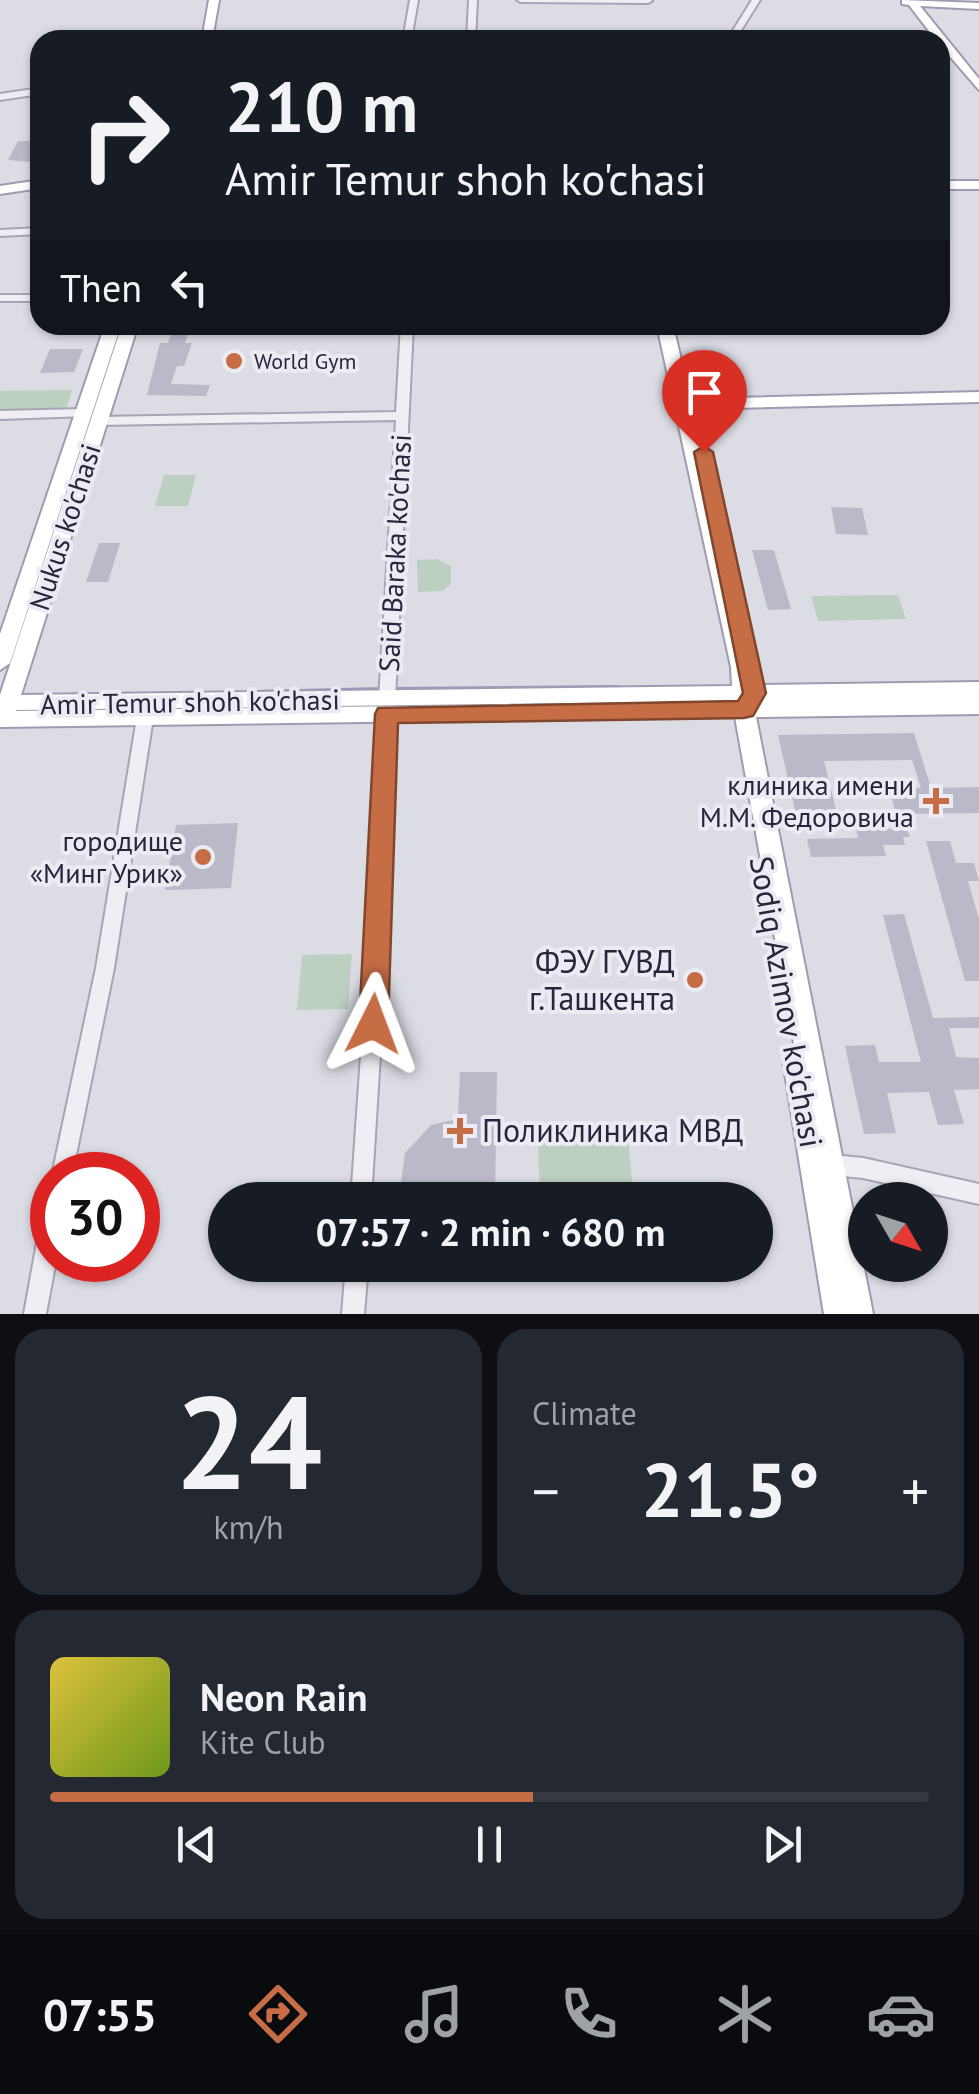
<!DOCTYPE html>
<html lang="en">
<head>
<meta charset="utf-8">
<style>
	body { margin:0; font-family:"PT Sans",sans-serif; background:#242831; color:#f1f3f6; height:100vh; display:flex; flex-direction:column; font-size:38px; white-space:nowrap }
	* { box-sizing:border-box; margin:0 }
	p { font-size:32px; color:#9ea1a6 }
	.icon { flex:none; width:55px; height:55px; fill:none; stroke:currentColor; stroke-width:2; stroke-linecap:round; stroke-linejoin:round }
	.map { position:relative; height:1314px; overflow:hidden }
	.drawer { display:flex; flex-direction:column; gap:15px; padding:15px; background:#0d0f14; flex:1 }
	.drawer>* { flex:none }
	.banner { position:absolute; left:30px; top:30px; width:920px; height:305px; border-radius:30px; box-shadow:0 2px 8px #0004; background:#171b24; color:#f1f3f6; overflow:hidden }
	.needle { width:65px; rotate:129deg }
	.buttons { position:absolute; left:848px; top:1182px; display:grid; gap:20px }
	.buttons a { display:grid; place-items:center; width:100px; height:100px; border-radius:50%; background:#171b24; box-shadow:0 2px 8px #0004; font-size:50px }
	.speed { position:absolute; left:30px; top:1152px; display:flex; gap:20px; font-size:50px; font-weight:700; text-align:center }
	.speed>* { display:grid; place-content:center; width:130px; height:130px; border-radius:50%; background:#171b24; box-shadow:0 2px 8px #0004; line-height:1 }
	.speed .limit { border:15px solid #d22; background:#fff; color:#111 }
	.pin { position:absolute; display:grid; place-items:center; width:85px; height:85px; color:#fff; margin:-102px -42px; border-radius:50% 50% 50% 0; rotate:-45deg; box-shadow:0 0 10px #0007 }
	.pin .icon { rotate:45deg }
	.me { position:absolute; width:110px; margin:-55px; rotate:3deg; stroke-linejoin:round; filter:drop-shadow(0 0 8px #0008) }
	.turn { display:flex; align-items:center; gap:35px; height:210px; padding:0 30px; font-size:45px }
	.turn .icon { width:130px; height:130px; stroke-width:2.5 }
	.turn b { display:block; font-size:70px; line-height:85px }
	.then { display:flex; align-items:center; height:95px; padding:0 30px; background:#0003; gap:20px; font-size:38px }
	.big { font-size:75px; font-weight:700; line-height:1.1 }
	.drawer .card { flex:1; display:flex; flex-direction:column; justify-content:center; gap:15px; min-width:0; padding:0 35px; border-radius:30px; background:#242831 }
	.drawer .dial { align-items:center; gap:0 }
	.dial b { font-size:130px; line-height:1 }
	.song { display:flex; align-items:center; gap:30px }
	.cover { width:120px; height:120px; border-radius:15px; background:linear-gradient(135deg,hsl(50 70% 55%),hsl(80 70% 35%)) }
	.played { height:10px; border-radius:5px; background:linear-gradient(90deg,#c66d45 55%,#363941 55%) }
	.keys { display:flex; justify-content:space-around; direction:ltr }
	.heat { display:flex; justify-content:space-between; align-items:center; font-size:55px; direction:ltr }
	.drawer .tiles { flex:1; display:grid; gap:15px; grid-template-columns:1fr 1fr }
	.card:last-child { grid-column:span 2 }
	.trip { position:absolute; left:208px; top:1182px; width:565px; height:100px; border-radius:50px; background:#171b24; box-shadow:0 2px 8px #0004; font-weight:700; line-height:100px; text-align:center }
	.tabs { display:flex; height:160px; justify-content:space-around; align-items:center; background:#090b0e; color:#9ea1a6 }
	.tabs .icon { width:70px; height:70px }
	.tabs .current { color:#c66d45 }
	.tabs b { font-size:45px; color:#f1f3f6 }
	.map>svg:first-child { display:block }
	.green { fill:#bdcfc1 }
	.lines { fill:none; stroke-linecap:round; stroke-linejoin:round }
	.stream { stroke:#9899c4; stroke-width:4 }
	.building { fill:#bab9c7 }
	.minor-casing { stroke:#a6a5b2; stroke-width:4 }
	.major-casing { stroke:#9d9cb0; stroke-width:4 }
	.minor { fill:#efeef4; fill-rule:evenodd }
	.major { fill:#fff; fill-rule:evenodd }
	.route { fill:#c66d45; stroke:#81472d; stroke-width:2.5 }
	.poi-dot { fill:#c66d45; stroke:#ebebf3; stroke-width:4 }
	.labels { text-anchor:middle; stroke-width:8; stroke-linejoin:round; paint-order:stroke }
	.far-poi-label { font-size:22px; fill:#28263a; stroke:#ebebf3; text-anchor:start }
	.street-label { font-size:28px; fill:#28263a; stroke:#ebebf3 }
	.poi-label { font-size:28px; fill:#28263a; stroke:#ebebf3; text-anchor:end }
	.near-poi-label { font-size:32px; fill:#28263a; stroke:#ebebf3; text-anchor:end }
	.near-street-label { font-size:32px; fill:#28263a; stroke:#ebebf3 }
</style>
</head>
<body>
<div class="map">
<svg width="979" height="1314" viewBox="0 0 979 1314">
	<rect width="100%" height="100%" fill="#dcdce5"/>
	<path class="green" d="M72 390 66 409 0 410V391Z
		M164 475H196L188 506H155Z
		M437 559 451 566V584L443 591 418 592 417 560Z
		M898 595 906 619 818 621 811 596Z
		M352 954 348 1009 297 1010 302 955Z
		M628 1139 634 1200H540L538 1141Z"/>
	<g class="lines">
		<path class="stream" d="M391 689 617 687
			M256 692 382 689"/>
	</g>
	<path class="building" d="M18 141H40V163L8 160Z
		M174 325H191L185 343H192L184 366H177L171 384 210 385 206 396 147 395 160 343H168Z
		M50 349H83L74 372 40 373Z
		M705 369H737L741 388H709Z
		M831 507 862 508 868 535 836 534Z
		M99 543H120L108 582H86Z
		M752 550H774L791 609 768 610Z
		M914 733 931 788 979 787V813L896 814 889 788H921L912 760 824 761 839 822 798 823 778 735Z
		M238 823 231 888 165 890 176 825Z
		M856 829H907L910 837H903L905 845H883L886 856 811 857 807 839 858 838Z
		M926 841H950L956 863H974L979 881H968L979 919V981H965Z
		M904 914 933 1018 979 1017V1028H949L956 1057 979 1058V1089L954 1090 964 1124 938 1125 929 1092 887 1093 896 1133 864 1134 845 1046 875 1045 879 1062H921L883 915Z
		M460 1072H497L495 1200H410L401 1182 405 1153 431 1125 458 1119Z
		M454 1265H494V1279H453Z"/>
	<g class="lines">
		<defs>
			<path id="minor" d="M410 0H418L411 40H403Z
				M469 0H477L475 40H467Z
				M517 0H651L652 1 648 3 521 2Z
				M752 0H760L735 40H727Z
				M40 88V94L0 100V94Z
				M40 228V234L0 236V230Z
				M0 295H40V301H0Z
				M401 325H413L395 700 392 704H382L379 700 396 420 99 425 93 421 99 417 396 412Z
				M84 409 90 413 88 416 0 419V411Z
				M386 708 392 710 394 714 389 910 371 1200H351L371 910 378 714 380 710Z
				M145 712 151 714 153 718 114 968 72 1175H52V1177V1175L96 968 137 718 139 714Z
				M823 1154 863 1158 979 1184V1204L863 1178 823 1174 816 1171 813 1164 816 1157Z
				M52 1209V1260H56L46 1314H24L41 1220 44 1212Z
				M346 1265H368L364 1314H342Z"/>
			<path id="major" d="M209 0H219L212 40H202Z
				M902 0 979 3V9L920 6 979 79V90L940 45V40H936L909 5 902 4Z
				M40 180V188L0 194V186Z
				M940 181H979V189H940Z
				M105 325H121L10 663 0 670V634Z
				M122 325H138L21 695 732 686 731 667 657 325H673L690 399 979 392V402L692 409 751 667 753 685 979 682V698L754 701 979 698V714L756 717 873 1314H824L783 1061 787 1052 795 1049 735 717 0 727V695ZM733 701V702L16 711V710Z"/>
		</defs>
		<use href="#minor" class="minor-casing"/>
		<use href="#major" class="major-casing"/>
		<use href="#minor" class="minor"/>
		<use href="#major" class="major"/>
	</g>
	<path class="route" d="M704 446 713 452 766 693 753 716 744 718 398 723 388 1024 383 1033 373 1037 363 1033 359 1024 375 714 378 708 738 701 743 693 694 452Z"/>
	<g class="poi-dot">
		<circle cx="234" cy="361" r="10"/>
		<path d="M931 786h10v10h10v10h-10v10h-10v-10h-10v-10h10z"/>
		<circle cx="203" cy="857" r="10"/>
		<circle cx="695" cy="980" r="10"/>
		<path d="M455 1116h10v10h10v10h-10v10h-10v-10h-10v-10h10z"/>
	</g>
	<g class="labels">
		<g class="far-poi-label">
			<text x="254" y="369">World Gym</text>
		</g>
		<g class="street-label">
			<text transform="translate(65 527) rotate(-72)" y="10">Nukus ko'chasi</text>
			<text transform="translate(395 553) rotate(-87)" y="10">Said Baraka ko'chasi</text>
			<text transform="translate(190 702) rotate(-1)" y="10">Amir Temur shoh ko'chasi</text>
		</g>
		<g class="poi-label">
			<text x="914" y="795">клиника имени<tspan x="914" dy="32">М.М. Федоровича</tspan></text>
			<text x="183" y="851">городище<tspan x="183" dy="32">«Минг Урик»</tspan></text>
		</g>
		<g class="near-poi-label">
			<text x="675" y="973">ФЭУ ГУВД<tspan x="675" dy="37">г.Ташкента</tspan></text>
			<text x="482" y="1142" text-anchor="start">Поликлиника МВД</text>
		</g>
		<g class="near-street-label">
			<text transform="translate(786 1002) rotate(80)" y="11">Sodiq Azimov ko'chasi</text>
		</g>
	</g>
</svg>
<div class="buttons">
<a><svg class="needle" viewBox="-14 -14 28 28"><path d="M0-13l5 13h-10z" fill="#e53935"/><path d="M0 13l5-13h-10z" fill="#9ea1a6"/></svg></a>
</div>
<div class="speed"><div class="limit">30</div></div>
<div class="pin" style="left:704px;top:452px;background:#d93025"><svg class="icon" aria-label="arrive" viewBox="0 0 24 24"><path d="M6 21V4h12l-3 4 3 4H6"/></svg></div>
<svg class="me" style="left:373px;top:1024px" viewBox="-20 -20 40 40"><path d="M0-17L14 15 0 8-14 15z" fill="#c66d45" stroke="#fff" stroke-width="4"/></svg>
<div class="trip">07:57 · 2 min · 680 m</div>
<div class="banner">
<div class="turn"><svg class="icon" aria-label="right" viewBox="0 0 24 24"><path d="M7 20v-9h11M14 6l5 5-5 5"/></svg><div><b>210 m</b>Amir Temur shoh ko'chasi</div></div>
<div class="then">Then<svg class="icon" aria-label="left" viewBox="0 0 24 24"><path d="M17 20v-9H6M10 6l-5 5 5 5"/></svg></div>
</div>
</div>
<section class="drawer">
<div class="tiles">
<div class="card dial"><b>24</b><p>km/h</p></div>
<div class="card"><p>Climate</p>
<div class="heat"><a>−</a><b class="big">21.5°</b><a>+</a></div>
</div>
<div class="card">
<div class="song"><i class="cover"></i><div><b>Neon Rain</b><p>Kite Club</p></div></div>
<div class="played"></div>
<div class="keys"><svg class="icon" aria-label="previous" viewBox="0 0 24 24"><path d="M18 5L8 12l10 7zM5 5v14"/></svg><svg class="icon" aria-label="pause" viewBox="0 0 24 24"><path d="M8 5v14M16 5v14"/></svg><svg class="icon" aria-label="next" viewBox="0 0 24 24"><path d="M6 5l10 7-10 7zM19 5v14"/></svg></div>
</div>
</div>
</section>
<nav class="tabs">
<b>07:55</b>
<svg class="icon current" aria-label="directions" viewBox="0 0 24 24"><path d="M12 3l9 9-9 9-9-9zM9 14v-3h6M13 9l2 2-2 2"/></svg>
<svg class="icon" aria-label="music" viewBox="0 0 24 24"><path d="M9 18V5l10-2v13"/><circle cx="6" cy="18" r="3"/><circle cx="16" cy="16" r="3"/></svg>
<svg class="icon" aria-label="phone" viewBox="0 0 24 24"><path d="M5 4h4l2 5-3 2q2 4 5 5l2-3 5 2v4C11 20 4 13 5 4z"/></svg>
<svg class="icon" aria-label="climate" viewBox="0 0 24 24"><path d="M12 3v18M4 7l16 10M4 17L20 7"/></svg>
<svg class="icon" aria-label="car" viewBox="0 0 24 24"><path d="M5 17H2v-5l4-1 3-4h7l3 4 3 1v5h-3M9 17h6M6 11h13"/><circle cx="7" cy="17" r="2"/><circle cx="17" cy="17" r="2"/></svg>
</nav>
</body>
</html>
